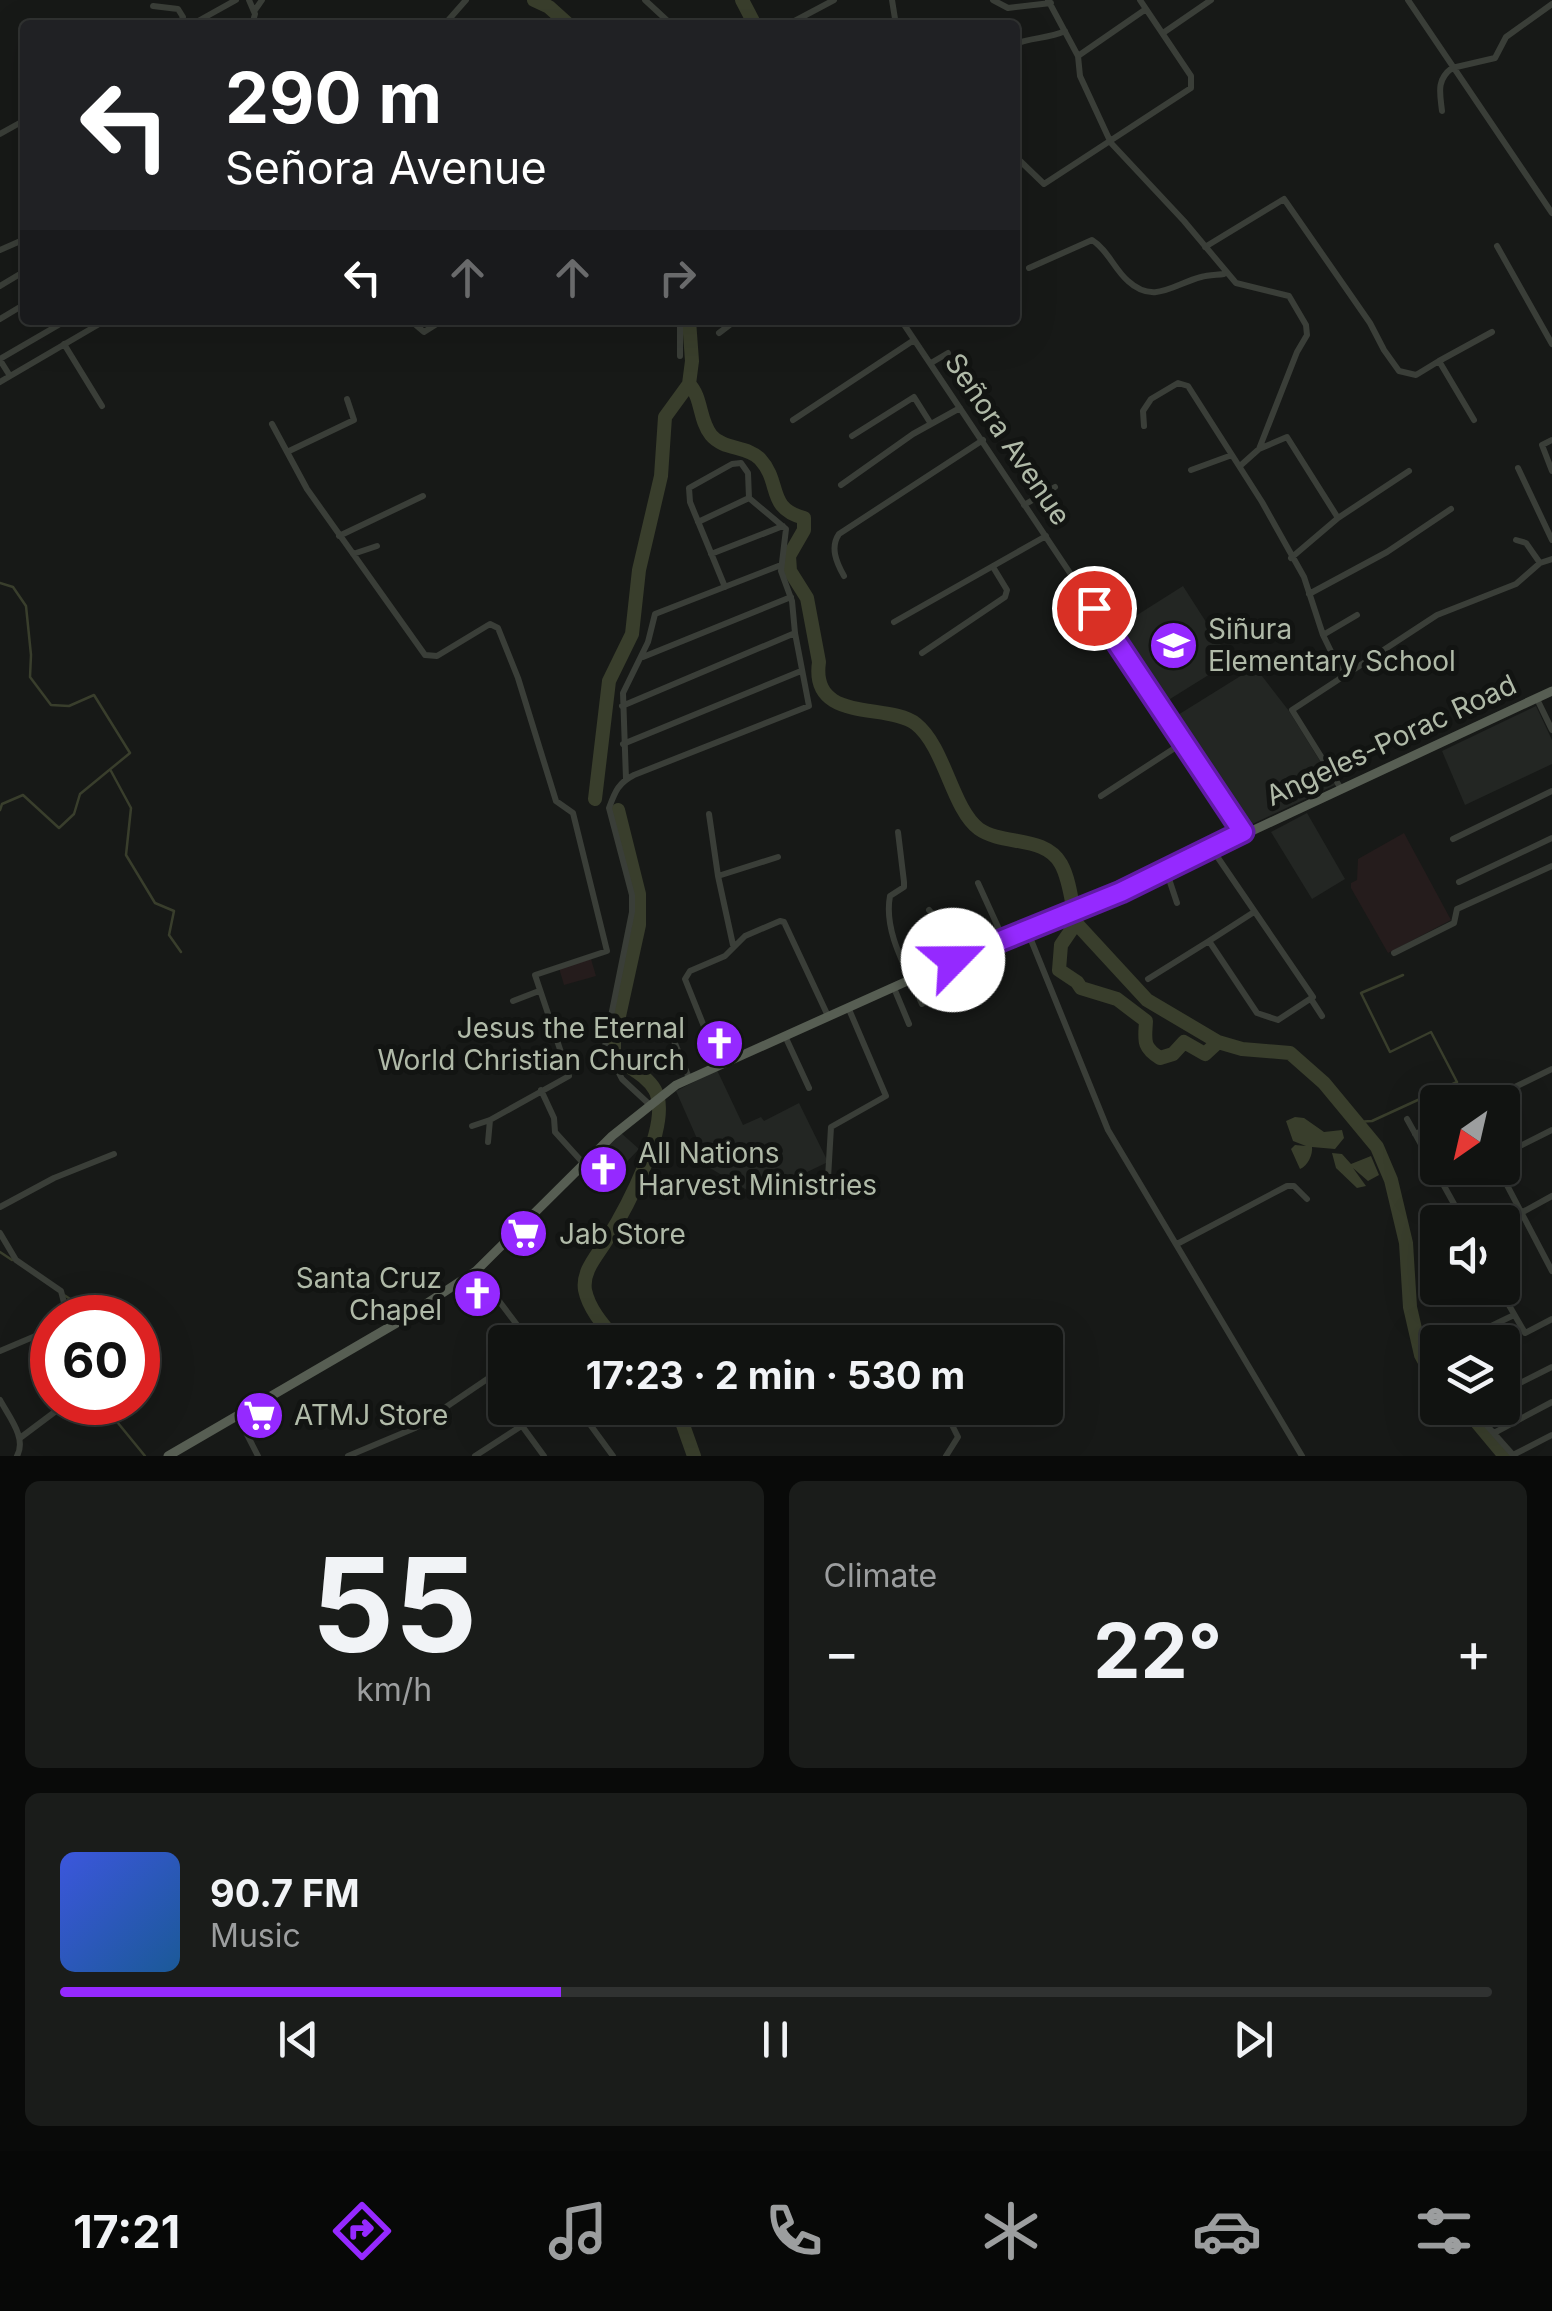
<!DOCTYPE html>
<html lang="en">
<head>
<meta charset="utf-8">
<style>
	body { margin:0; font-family:Inter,sans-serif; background:#1a1c1a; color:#f1f3f6; height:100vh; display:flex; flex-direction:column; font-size:38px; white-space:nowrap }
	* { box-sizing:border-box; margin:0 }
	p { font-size:32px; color:#9c9e9f }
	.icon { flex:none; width:55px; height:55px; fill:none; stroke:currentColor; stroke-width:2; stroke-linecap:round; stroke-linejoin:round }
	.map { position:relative; height:1456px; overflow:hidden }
	.side { display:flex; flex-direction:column; gap:25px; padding:25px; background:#090a09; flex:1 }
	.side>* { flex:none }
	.hud { position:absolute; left:20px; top:20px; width:1000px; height:305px; border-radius:10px; box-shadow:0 10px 40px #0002,0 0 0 2px #303231; background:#202124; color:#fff; overflow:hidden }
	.needle { width:65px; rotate:214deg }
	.controls { position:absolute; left:1420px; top:1085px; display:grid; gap:20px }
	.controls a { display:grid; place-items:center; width:100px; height:100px; border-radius:10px; background:#111311; box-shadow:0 10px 40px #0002,0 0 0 2px #303231; font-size:50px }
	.speed { position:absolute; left:30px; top:1295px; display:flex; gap:20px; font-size:50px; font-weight:700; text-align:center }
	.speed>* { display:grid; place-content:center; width:130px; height:130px; border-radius:50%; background:#111311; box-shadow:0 10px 40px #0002,0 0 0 2px #303231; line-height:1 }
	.speed .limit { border:15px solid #d22; background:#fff; color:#111 }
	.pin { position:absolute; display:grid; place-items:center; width:85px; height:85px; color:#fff; margin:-42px; border:5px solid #fff; border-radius:50%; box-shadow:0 2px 10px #0007 }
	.me { position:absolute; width:110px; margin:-55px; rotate:67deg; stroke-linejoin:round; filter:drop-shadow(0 0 8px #0008) }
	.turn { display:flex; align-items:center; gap:35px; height:210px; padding:0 40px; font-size:45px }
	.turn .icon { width:130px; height:130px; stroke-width:2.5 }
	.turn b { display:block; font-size:70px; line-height:85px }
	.lanes { display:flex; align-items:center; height:95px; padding:0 40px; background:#0003; justify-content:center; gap:50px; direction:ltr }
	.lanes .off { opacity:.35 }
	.big { font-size:75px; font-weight:700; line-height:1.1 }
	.side .tile { flex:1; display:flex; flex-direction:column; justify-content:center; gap:15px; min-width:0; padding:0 35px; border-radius:15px; background:#1a1c1a }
	.side .dial { align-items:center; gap:0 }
	.dial b { font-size:130px; line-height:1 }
	.song { display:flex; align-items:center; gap:30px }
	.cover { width:120px; height:120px; border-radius:15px; background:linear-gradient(135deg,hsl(230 70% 55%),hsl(210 70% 35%)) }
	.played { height:10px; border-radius:5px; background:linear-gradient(90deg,#9529ff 35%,#303231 35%) }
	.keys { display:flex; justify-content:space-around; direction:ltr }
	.heat { display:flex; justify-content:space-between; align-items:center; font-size:55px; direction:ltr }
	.side .tiles { flex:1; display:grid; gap:25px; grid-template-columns:1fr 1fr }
	.tile:last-child { grid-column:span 2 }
	.trip { position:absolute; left:488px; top:1325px; width:575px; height:100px; border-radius:10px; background:#111311; box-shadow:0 10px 40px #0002,0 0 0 2px #303231; font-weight:700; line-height:100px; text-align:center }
	.tab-bar { display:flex; height:160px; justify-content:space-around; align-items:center; background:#070807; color:#9c9e9f }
	.tab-bar .icon { width:70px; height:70px }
	.tab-bar .selected { color:#9529ff }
	.tab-bar b { font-size:45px; color:#f1f3f6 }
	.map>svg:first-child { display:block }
	.built { fill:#232623 }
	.green { fill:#251c1c }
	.water { fill:#393e2c }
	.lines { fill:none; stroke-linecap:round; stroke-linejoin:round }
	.stream { stroke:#393e2c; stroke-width:2.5 }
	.river { stroke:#393e2c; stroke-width:14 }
	.minor { stroke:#3a3e38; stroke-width:6 }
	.primary { stroke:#575e53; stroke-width:9 }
	.route-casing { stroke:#611ba6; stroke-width:25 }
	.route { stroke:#9529ff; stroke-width:18 }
	.labels { text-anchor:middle; stroke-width:10; stroke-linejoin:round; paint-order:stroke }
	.street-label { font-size:28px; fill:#b0baa8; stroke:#121412 }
	.poi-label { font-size:28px; fill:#b0baa8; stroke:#121412; text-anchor:start }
</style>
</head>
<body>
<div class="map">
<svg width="1552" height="1456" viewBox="0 0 1552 1456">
	<rect width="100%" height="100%" fill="#171917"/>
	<path class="built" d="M1183 586 1231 661 1162 704 1115 629Z
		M1255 667 1289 711 1335 785 1244 828 1173 718Z
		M1536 706 1552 740V764L1465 805 1442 751Z
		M1307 813 1345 879 1312 899 1271 832Z
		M717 1070 743 1125 761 1117 764 1121 799 1103 828 1162 757 1196 710 1168 676 1091Z
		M620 1132 639 1149 618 1171 599 1154Z"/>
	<path class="green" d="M1404 833 1451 920 1388 953 1351 888V883L1357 880 1358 859Z
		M591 959 596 976 564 985 559 968Z"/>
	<path class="water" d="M1295 1117 1304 1118 1324 1132 1342 1130 1344 1138 1335 1149 1312 1147C1313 1154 1308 1166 1300 1169L1291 1149 1295 1145 1306 1146 1293 1141 1286 1121Z
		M1332 1153 1342 1154 1351 1164 1371 1156 1379 1175 1368 1181 1353 1168 1366 1186 1357 1188 1336 1168Z"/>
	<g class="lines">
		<path class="stream" d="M0 583 13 587 26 606 31 655 30 677 51 705 69 706 94 695 130 753 80 794 74 814 59 828 23 795 2 804 0 810
			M111 771 131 808 126 855 155 903 174 911 169 935 181 952
			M1356 1122 1372 1121 1457 1082 1431 1032 1390 1052 1361 993 1403 975
			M0 1252 12 1260
			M64 1295 78 1304 89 1318
			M109 1402V1412L145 1456"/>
		<path class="river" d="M534 0 549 7 569 25
			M742 0 755 25
			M689 320 692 361 689 384C702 397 699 420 711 435 723 450 748 446 760 459 782 483 766 508 804 518V530L789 556 790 571 807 598 819 662C810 724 888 702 916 724 945 747 952 809 979 829 1003 846 1045 835 1061 864 1070 880 1072 905 1076 923L1061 945 1059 970 1077 982 1081 988 1117 999 1146 1021C1145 1040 1142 1047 1160 1058L1173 1054 1184 1042 1205 1054 1218 1042 1242 1049 1290 1053 1324 1083 1377 1147 1391 1180 1406 1243 1410 1307 1421 1355 1438 1386
			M595 799 609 681 632 634 639 570 661 476 665 417 689 384
			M1076 923 1147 1000 1218 1042
			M618 1342C605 1327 589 1310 585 1290 582 1271 597 1256 606 1241 625 1211 673 1123 655 1090 646 1074 627 1067 614 1056V1039L639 925V894L618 810
			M677 1408 694 1456
			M1465 1408 1505 1456"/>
		<path class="minor" d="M249 0 255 14 252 25
			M645 0 672 25
			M892 0 896 25
			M993 0 1008 8 1051 3
			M1048 0 1078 56 1080 76 1111 143 1184 221 1236 283 1289 296 1306 325 1307 335 1297 352 1259 449
			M1408 0 1552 213
			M153 6 178 9 183 17 179 25
			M255 10 262 0
			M191 25 236 0
			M444 25 466 0
			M787 25 834 0
			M1163 33 1211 0
			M1015 44C1032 37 1048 39 1065 31
			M1078 56 1146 9
			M1442 111C1440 93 1436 80 1452 68L1495 58 1506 37 1552 4
			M0 134 25 120
			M1015 156 1044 184 1191 88V76L1140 0
			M1497 246 1552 344
			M1205 247 1284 199 1370 323 1384 350 1399 371 1416 375 1439 361 1474 420
			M0 250 25 239
			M1029 268 1092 240C1108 250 1114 269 1128 281 1154 305 1174 284 1201 277 1208 275 1217 275 1224 274
			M0 286 25 271
			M0 319 25 304
			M410 320 424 332 443 320
			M680 320V356
			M901 320 1243 832
			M719 333 736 320
			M64 344 102 406
			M0 359 67 320
			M0 360 10 376
			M1439 361 1492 332
			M931 363 948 353
			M0 382 106 320
			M793 420 914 340
			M272 424 307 489 425 655 437 656 490 624 498 628 518 678 556 801 573 813 607 951 535 975 569 1076 490 1120 472 1126
			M1144 426 1143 411 1151 399 1178 383 1188 386 1262 502 1304 577 1323 635 1343 676
			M852 436 914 397 931 424
			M1552 440 1542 445 1552 471
			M287 452 354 420 347 399
			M1240 466 1259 449 1287 437 1338 518
			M1518 468 1552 540
			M1191 470 1232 455
			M841 485 913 434 960 408
			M1024 505 1055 487
			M698 522 749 498
			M339 536 423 496
			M1516 540 1526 543 1540 563
			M353 554 377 546
			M711 554 783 526
			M1291 558 1338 518 1409 471
			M844 576C836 562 830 547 839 534L983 440
			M1309 594 1387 552 1451 509
			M894 622 1046 536
			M1323 635 1357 615
			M922 653 1005 597 1007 590 993 567
			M643 657 791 597
			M1537 699 1552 730
			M622 706 795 633
			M623 744 801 671
			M626 779 623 693 648 642 655 614 781 565
			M1340 787 1292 710 1437 615 1516 584 1540 563 1552 559
			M1101 796 1184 742
			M709 814 718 876
			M898 832 904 882V887L890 896C883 933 908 971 922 1004
			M1453 839 1552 791
			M1212 849 1313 997 1278 1020 1257 1013 1209 941 1254 912
			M1166 870 1177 903
			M1459 882 1552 838
			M978 883 1003 938
			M929 910 944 928 953 960
			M1027 930 1108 1130 1302 1456
			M733 945 718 876 778 857
			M1394 953 1454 923 1457 909 1552 866
			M1148 979 1209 941
			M894 988 909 1024
			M1311 999 1322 1016
			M513 1001 539 991
			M672 1036 689 1078
			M785 1036 809 1088
			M719 1064 685 979 690 971 725 956 745 936 780 921 784 922 828 1016
			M541 1090 554 1118 555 1132 584 1164
			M1484 1102 1552 1069
			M649 1104 622 1079 605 1046 632 912V895L609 808C615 792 618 783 634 775L809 706 795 633 792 601 781 571 786 529 749 498 748 473 741 463 732 464 689 488 690 502 725 587
			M1407 1119 1464 1222
			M1415 1134 1438 1124
			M488 1142 490 1120
			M1502 1155 1552 1130
			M1498 1168 1552 1271
			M828 1178 831 1127 886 1096 848 1007
			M0 1207 54 1178 114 1154
			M1521 1213 1552 1196
			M0 1233 16 1260 61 1291 68 1318
			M1177 1244 1287 1186H1294L1307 1199
			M476 1271 482 1279
			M1499 1288 1525 1333 1552 1319
			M493 1293 530 1342
			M41 1334 52 1360
			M1458 1342 1514 1315
			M0 1351 52 1329
			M1437 1352H1438
			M489 1380 505 1402
			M1502 1392 1552 1367
			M0 1400C9 1417 27 1438 17 1456
			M509 1408 544 1456
			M578 1408 613 1456
			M1475 1408 1474 1411 1514 1456
			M238 1417 258 1456
			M1494 1433 1552 1402
			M20 1438 68 1402
			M1513 1455 1552 1435
			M348 1456 415 1428 505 1367
			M475 1456 523 1425
			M946 1456 958 1437 950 1421"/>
		<path class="primary" d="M168 1456 400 1321 476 1271 612 1136 676 1085 1003 938 1121 892 1552 691"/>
	</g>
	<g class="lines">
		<defs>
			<path id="route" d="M953 960 1121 892 1243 832 1094 608"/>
		</defs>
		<use href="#route" class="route-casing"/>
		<use href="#route" class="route"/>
	</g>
	<defs>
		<symbol id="school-disc" viewBox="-11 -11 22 22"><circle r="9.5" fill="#9529ff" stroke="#121412"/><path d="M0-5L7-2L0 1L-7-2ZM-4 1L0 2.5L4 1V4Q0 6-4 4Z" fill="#fff"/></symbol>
		<symbol id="church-disc" viewBox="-11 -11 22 22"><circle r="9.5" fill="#9529ff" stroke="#121412"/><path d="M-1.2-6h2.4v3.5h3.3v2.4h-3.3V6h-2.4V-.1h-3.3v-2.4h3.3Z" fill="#fff"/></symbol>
		<symbol id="supermarket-disc" viewBox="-11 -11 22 22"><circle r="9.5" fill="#9529ff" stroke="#121412"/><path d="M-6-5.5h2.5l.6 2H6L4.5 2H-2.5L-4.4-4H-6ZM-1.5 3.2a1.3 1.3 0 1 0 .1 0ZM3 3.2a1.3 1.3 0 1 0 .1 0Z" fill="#fff"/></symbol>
	</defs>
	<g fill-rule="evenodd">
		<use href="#school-disc" x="1146" y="618" width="55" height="55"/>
		<use href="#church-disc" x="692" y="1016" width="55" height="55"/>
		<use href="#church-disc" x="576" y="1142" width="55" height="55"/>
		<use href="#supermarket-disc" x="496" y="1206" width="55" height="55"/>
		<use href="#church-disc" x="450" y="1266" width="55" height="55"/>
		<use href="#supermarket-disc" x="232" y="1388" width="55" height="55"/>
	</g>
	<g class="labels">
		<g class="street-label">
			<text transform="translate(1008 439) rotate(56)" y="10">Señora Avenue</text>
			<text transform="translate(1391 740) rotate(-25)" y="10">Angeles-Porac Road</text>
		</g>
		<g class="poi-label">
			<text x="1208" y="639">Siñura<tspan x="1208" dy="32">Elementary School</tspan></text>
			<text x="685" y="1038" text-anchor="end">Jesus the Eternal<tspan x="685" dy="32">World Christian Church</tspan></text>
			<text x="638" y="1163">All Nations<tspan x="638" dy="32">Harvest Ministries</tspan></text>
			<text x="559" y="1244">Jab Store</text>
			<text x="442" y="1288" text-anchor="end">Santa Cruz<tspan x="442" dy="32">Chapel</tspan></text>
			<text x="294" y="1425">ATMJ Store</text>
		</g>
	</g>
</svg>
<div class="controls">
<a><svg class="needle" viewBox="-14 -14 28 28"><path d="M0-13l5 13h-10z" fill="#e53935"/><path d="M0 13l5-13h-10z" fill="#9c9e9f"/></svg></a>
<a><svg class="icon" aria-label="sound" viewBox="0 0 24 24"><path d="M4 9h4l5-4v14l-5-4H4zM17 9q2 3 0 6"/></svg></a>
<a><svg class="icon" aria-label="layers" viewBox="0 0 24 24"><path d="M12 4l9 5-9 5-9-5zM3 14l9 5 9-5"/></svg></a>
</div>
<div class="speed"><div class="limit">60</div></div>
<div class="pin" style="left:1094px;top:608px;background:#d93025"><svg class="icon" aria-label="arrive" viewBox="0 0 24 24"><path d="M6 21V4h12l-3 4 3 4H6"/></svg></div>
<svg class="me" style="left:953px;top:960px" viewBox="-20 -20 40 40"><circle r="19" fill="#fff"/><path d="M0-13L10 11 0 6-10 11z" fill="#9529ff"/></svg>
<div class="trip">17:23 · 2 min · 530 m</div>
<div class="hud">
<div class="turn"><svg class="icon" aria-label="left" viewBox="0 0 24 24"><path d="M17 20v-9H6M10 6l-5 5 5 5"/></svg><div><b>290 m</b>Señora Avenue</div></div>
<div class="lanes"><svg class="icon" aria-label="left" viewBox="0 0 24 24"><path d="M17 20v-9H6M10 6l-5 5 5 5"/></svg><svg class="icon off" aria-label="ahead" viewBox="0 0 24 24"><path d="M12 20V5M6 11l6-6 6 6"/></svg><svg class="icon off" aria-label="ahead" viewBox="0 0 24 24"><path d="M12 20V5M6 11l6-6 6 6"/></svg><svg class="icon off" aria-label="right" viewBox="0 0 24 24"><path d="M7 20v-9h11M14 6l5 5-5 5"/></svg></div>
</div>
</div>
<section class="side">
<div class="tiles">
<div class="tile dial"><b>55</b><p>km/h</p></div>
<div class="tile"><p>Climate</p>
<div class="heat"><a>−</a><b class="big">22°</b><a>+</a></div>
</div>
<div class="tile">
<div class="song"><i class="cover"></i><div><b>90.7 FM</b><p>Music</p></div></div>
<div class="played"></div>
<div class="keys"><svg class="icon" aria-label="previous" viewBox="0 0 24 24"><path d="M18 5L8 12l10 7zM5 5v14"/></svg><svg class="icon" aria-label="pause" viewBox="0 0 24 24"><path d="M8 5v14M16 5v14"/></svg><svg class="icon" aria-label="next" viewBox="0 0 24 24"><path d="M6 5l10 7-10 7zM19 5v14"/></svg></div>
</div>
</div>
</section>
<nav class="tab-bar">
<b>17:21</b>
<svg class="icon selected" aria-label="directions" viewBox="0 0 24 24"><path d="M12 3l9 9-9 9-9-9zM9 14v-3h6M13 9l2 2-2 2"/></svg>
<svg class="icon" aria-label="music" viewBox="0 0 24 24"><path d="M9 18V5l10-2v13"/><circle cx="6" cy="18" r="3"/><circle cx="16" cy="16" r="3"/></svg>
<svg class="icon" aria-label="phone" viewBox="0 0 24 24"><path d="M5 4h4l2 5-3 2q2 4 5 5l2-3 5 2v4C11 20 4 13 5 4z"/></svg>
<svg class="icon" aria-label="climate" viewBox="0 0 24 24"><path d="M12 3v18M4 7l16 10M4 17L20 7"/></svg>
<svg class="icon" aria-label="car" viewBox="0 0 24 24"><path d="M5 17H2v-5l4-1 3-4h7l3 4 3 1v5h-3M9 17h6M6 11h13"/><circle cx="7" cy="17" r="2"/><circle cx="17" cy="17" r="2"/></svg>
<svg class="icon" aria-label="filters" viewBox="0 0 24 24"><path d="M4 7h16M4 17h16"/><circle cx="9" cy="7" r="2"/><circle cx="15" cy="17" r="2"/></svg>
</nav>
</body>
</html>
